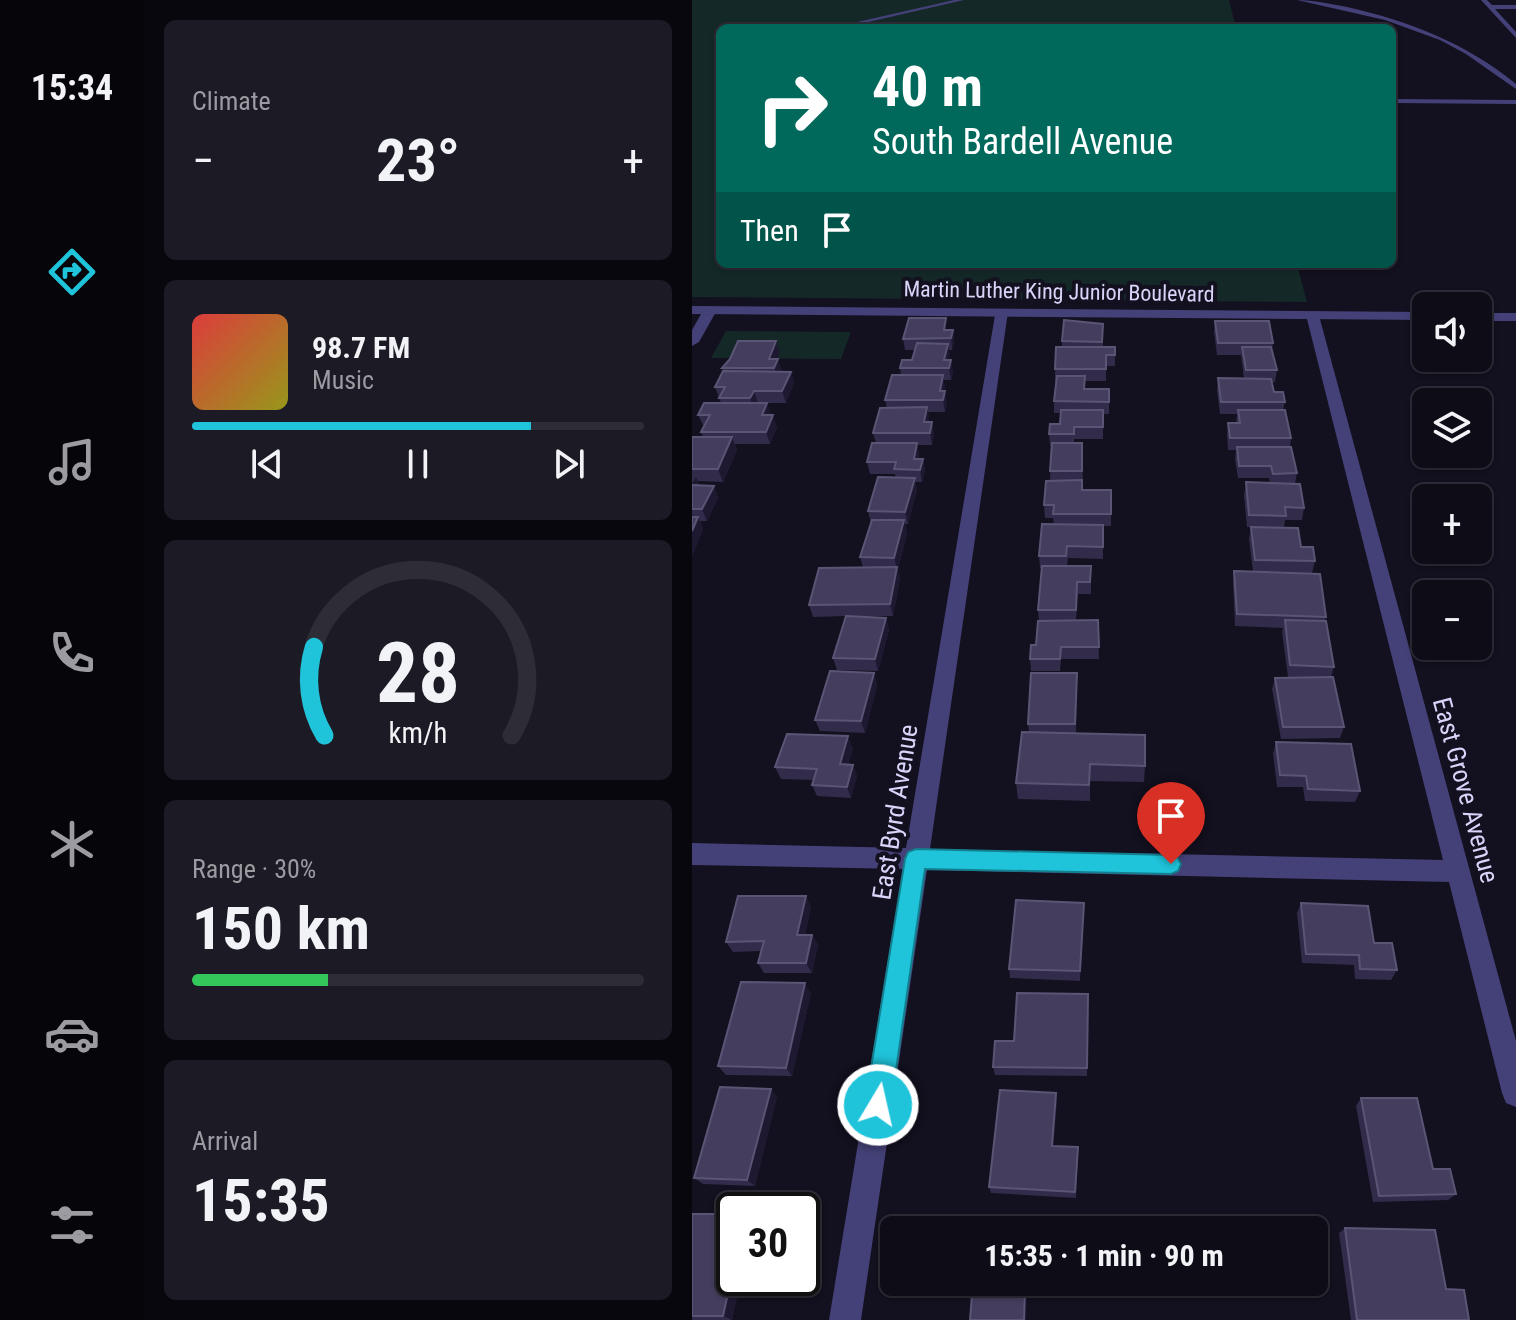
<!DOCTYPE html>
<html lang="en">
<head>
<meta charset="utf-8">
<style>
	body { margin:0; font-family:"Roboto Condensed",sans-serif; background:#1c1a24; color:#f1f3f6; height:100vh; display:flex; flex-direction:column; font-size:30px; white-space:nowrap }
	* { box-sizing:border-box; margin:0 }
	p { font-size:26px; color:#9b9ba1 }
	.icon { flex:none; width:44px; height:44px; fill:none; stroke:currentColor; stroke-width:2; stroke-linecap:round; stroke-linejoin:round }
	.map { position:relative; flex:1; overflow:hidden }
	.sheet { display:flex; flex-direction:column; gap:20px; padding:20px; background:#08070d; width:548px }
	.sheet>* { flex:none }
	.top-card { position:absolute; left:24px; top:24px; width:680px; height:244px; border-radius:12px; box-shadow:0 2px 6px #0004,0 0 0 2px #2e2c36; background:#00695c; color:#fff; overflow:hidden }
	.buttons { position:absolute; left:720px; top:292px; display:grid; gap:16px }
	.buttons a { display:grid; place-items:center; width:80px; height:80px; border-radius:12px; background:#0e0c17; box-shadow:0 2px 6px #0004,0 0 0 2px #2e2c36; font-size:40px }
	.speed { position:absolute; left:24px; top:1192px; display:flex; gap:16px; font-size:40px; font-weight:700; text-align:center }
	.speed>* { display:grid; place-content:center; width:104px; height:104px; border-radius:50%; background:#0e0c17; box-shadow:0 2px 6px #0004,0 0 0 2px #2e2c36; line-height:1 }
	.speed .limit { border:4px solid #111; border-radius:12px; background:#fff; color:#111 }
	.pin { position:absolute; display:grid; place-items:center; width:68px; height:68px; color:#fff; margin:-82px -34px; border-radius:50% 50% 50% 0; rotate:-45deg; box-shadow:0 0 8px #0007 }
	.pin .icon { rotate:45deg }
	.me { position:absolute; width:88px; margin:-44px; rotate:9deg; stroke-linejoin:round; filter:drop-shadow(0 0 6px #0008) }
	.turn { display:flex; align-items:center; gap:28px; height:168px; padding:0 24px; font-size:36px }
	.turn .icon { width:104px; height:104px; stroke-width:2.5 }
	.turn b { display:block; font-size:56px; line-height:68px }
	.then { display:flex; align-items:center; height:76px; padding:0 24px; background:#0003; gap:16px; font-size:30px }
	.big { font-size:60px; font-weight:700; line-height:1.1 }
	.sheet .tile { flex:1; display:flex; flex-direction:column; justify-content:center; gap:12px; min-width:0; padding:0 28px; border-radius:12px; background:#1c1a24 }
	.sheet .dial { align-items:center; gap:0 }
	.dial svg { height:208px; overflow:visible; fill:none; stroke:#2e2c36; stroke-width:7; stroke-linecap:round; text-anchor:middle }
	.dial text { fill:#f1f3f6; stroke:none }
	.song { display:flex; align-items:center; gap:24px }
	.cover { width:96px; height:96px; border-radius:12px; background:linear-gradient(135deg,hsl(0 70% 55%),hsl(60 70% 35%)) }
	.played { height:8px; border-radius:4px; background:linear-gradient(90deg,#1fc3da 75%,#2e2c36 75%) }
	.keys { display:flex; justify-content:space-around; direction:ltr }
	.heat { display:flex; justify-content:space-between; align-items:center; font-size:44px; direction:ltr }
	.charge { height:12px; border-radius:6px; background:linear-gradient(90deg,#34c759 30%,#2e2c36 0) }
	.trip { position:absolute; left:188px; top:1216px; width:448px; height:80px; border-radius:12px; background:#0e0c17; box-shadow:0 2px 6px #0004,0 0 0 2px #2e2c36; font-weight:700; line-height:80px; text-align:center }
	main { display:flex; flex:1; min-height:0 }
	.tabs { display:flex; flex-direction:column; width:144px; justify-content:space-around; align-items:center; background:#060509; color:#9b9ba1 }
	.tabs .icon { width:56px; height:56px }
	.tabs .active { color:#1fc3da }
	.tabs b { font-size:36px; color:#f1f3f6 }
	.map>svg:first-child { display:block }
	.green { fill:#142828 }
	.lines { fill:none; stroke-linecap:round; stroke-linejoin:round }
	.service { fill:#444178; fill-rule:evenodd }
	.minor { fill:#444178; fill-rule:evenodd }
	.tertiary { fill:#444178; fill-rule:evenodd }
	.wall { fill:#322b4a }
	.shaded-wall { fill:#1e1831 }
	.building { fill:#443d5d; stroke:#5b5575; stroke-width:2 }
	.route { fill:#1fc3da; stroke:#147f8e; stroke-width:2 }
	.labels { text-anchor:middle; stroke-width:8; stroke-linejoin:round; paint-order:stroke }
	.far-street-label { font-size:22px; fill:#d9d4f9; stroke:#13101f }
	.street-label { font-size:26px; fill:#d9d4f9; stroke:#13101f }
</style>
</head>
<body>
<main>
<nav class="tabs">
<b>15:34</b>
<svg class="icon active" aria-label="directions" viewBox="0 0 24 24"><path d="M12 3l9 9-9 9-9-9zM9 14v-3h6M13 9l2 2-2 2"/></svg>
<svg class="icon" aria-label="music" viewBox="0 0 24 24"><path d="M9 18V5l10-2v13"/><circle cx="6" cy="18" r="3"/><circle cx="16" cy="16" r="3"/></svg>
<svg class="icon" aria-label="phone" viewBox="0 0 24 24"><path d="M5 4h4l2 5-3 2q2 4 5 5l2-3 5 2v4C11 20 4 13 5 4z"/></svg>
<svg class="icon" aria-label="climate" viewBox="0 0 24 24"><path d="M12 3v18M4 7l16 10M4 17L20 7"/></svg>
<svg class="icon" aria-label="car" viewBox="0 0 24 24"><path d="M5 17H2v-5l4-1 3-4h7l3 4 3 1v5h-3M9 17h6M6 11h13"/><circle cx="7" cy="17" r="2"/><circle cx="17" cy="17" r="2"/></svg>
<svg class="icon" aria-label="filters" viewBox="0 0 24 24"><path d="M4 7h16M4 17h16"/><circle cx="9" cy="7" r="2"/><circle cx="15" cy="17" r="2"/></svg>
</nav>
<section class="sheet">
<div class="tile"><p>Climate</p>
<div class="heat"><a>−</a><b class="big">23°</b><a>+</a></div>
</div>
<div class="tile">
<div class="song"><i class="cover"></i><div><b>98.7 FM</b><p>Music</p></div></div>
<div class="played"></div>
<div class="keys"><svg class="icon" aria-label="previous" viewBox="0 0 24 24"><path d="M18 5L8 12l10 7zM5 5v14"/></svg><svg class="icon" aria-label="pause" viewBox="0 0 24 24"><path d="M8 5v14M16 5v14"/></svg><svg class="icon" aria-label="next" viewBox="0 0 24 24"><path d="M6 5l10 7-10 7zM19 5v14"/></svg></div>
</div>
<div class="tile dial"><svg viewBox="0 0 100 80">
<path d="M14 69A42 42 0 1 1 86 69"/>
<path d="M14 69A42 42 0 0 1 10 35" stroke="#1fc3da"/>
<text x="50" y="56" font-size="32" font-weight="700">28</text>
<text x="50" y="72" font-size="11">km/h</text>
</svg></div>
<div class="tile"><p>Range · 30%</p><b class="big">150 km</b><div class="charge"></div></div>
<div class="tile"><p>Arrival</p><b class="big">15:35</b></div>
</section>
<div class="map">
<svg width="824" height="1320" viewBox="0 0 824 1320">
	<rect width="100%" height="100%" fill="#13101f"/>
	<path class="green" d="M0 0H537L544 28H28V264H605L615 302 0 297Z
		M34 331 159 332 149 359 19 358Z"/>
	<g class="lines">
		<path class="service" d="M262 0H272L150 28H139Z
			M605 0C622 0 638 4 655 7 717 21 774 43 824 84V89L774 54 748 40 693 20Z
			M789 0H795L800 5H824V9H803L824 32V38Z
			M700 99 824 100V104L700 103Z"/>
		<path class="minor" d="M13 307 25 310 7 342 0 346V330Z
			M304 309 316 312 238 849 751 860 614 315 626 312 824 1041V1107L814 1103 810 1093 757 882 235 870 169 1320H137L211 869 0 865V843L214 848Z"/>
		<path class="tertiary" d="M0 306 734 312V320L0 314Z
			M786 313H824V321H786Z"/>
	</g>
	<path class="wall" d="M523 321 581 343 580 350 585 370 583 382H580L582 392 593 402 591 410 599 438 598 447 605 473 603 484 612 508 610 520H593L592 528 623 561 620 573 634 617 633 621 642 667 639 677 652 727 648 738 589 739 580 689 583 678 596 677 590 632 591 628 543 626 541 584 542 571 561 572 557 539 559 527H555L552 495 554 482 578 483 577 478H546L543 459 544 450H536L535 435 536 423H544L545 414H528L525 390 526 378 552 379 549 355H525L522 332Z
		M411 324V347H423V366H414V381H393V389H417V414H411V439H382V443H390L391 490H419V526H411V559L376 558 375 566H399V594H386L384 620H406L407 659H369L368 671H339L338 659 344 645 347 621 346 610 350 568H348L347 556 362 525 361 518H353L352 505 358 481 359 446H358L357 434 368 424 369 413H362V401L364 381H363V369L370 347V341Z
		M255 330H261L262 342 260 350H257L256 360 261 372 259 380H252V391L255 403 253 412H236L237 422 242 434 240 445H225L227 455V459H231L233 471 230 482H223L225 490 216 524H213L215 533 206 569 208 579 201 616H159L194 618 197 630 186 671 145 670 141 658 154 616 121 617 117 605 171 567 168 557 179 523 176 511 204 478 203 474H178L175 462 184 443 181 433 195 408 193 400 209 375 208 368 220 360 223 350H213L211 339Z
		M88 353 85 359 89 372H99L102 383 94 403H75L79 415 85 427 78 444H43L45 450 31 482 6 481 7 486H22L26 498 15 521H8L11 529 0 556V437H11L9 432 12 427 6 415 29 403 23 387 31 371 30 368Z
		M182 673 185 685 173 733 128 731 123 720Z
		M385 673 384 733 453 766 452 782 398 781V801L326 799 324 783 337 732 336 724Z
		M584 742 668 791 663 802 613 801 611 787H585L581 754Z
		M161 748 156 765H161L165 776 159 798 125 796 120 785 122 780 89 779 83 767Z
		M392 903 388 981 318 978 317 969Z
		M609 903 682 943 705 970 699 980 663 979 662 965 610 963 605 913Z
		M119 906 113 935H120L126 945 120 973H72L66 963 69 951 41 952 34 942Z
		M119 993 100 1076 34 1075 26 1066Z
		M396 994 395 1076 303 1075 301 1067Z
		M364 1093 365 1100 361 1146 386 1147 384 1198 299 1193 297 1187Z
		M85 1097 63 1186 11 1184 2 1178Z
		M669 1098 741 1169 764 1194 756 1200 681 1202 664 1106Z
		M0 1214 42 1278H49L40 1320H0Z
		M653 1228 754 1289 777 1320H659L647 1233Z
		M281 1282H393V1294H335Z"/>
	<path class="shaded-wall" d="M261 330 262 342 260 350 259 338Z
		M84 341 88 353 82 368 77 359Z
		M256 344 258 356 254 368 252 360Z
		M86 359 90 371 86 380 82 368Z
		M259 360 261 372 259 380 257 368Z
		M99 372 102 383 94 403 90 391Z
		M251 375 253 387 250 400 248 391Z
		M62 391 66 403 62 410 58 398Z
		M253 391 255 403 253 412 251 400Z
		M75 403 79 415H70Z
		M235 407 237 419 234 434 232 422Z
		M81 415 85 427 78 444 74 432Z
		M240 422 242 434 240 445 238 433Z
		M40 437 45 450 31 482 26 469Z
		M225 443 227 455 224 471 222 459Z
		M231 459 233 471 230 482 228 470Z
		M4 477 9 489 5 497 0 484Z
		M223 478 225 490 216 524 213 512Z
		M22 486 26 498 15 521 10 509Z
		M6 517 11 529 0 556V531Z
		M212 520 215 533 206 569 208 579 201 616 198 604 205 568 202 558Z
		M194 618 197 630 186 671 183 659Z
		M182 673 185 685 173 733 169 721Z
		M156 736 161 748 153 776 148 764Z
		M161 765 165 776 159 798 155 787Z
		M114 896 119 906 111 944 105 935Z
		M392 903V913L388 981V971Z
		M120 935 126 945 120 973 114 963Z
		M113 983 119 993 100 1076 94 1068Z
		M79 1089 85 1097 63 1186 55 1180Z
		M364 1093 365 1100 361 1152 360 1146Z
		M42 1266V1278H49L40 1320 31 1316Z
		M333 1290 335 1294 334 1320H332Z"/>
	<path class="building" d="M217 318H254L252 330H261L259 338 211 339Z
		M372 320 411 324 410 342 370 341Z
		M523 321H577L581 343H526Z
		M46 341H84L77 359H86L82 368H30L38 359Z
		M225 343 256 344 252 360H259L257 368H208L210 360H220Z
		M364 347H423V355H414V369H363Z
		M550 347H579L585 370H554Z
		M31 371 99 372 90 391H62L58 398H27L33 387H23Z
		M200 375H251L248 391H253L251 400H193Z
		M365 376H393L392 389H417V402L362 401Z
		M526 378 579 379 582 392H591L593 402H529Z
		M12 403H75L70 415H81L74 432H9L18 415H6Z
		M235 407 232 422H240L238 433H181L188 408Z
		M369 410H411V427H382V434H357L358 424H368Z
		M546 410H593L599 438H538L536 423H548Z
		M0 437H40L26 469H0Z
		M180 443H225L222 459H231L228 470 202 469 204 462H175Z
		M360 443H390V471H358Z
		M545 447H599L605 473 581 474 579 466H547Z
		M186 477 223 478 213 512 176 511Z
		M390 480V490H419V514H361L362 505H352L354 481Z
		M554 482 608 484 612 508 593 507 594 516 557 515Z
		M0 485 22 486 10 509H0Z
		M0 517H6L0 531Z
		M180 520H212L202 558 168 557Z
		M350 524 411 525V547L375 546 374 556H347Z
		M559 527 606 528 609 547H621L623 561 563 560Z
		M350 566H399L398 582H385L384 610H346Z
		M205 567 198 604 117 605 127 568Z
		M542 571 628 574 634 617 545 614Z
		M154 616 194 618 183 659 141 658Z
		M406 620 407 647H369L368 659H338L339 645H344L346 621Z
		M593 620 634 621 642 667 598 665Z
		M138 671 182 673 169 721 123 720Z
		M339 673H385L383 724H336Z
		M641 677 652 727H591L583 678Z
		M330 732 453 735V766L398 764 397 785 324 783Z
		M95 734 156 736 148 764 161 765 155 787 120 785 125 769 83 767Z
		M584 742 659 744 668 791 616 789 614 776 588 775Z
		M46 896H114L105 935H120L114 963H66L72 941 34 942Z
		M324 900 392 903 388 971 317 969Z
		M609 903 676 906 682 943H700L705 970 668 969 667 955 614 954Z
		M49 982 113 983 94 1068 26 1066Z
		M325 993 396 994 395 1068 301 1067 303 1041H322Z
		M28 1087 79 1089 55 1180 2 1178Z
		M308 1090 364 1093 360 1146 386 1147 383 1192 297 1187Z
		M669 1098H725L741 1169H758L764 1194 687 1196Z
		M0 1214H42V1266L31 1316H0Z
		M305 1221H394V1230H304Z
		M653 1228 743 1230 754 1289 772 1290 777 1320H665Z
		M281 1282H393L392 1290H333L332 1320H278Z"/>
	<path class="route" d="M224 849 479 855 486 858 489 864 486 871 479 874 233 869 199 1105 195 1114 186 1118 177 1114 173 1105 213 859 216 852Z"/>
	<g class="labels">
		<g class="far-street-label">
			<text transform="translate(367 291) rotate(1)" y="8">Martin Luther King Junior Boulevard</text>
		</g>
		<g class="street-label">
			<text transform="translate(774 790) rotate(75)" y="9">East Grove Avenue</text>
			<text transform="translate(203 812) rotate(-81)" y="9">East Byrd Avenue</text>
		</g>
	</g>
</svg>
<div class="buttons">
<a><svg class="icon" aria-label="sound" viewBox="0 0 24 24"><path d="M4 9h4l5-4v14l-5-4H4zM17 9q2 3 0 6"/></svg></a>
<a><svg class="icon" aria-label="layers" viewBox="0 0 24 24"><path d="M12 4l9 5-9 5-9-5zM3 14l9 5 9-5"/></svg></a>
<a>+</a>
<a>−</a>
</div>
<div class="speed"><div class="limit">30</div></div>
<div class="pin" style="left:479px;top:864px;background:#d93025"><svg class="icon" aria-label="arrive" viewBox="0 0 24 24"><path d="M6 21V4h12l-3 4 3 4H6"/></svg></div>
<svg class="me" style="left:186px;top:1105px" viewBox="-20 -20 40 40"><circle r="17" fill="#1fc3da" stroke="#fff" stroke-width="3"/><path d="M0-11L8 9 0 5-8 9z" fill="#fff"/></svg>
<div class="trip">15:35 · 1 min · 90 m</div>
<div class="top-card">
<div class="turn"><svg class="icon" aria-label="right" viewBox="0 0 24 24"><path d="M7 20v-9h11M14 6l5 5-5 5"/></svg><div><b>40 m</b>South Bardell Avenue</div></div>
<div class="then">Then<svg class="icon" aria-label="arrive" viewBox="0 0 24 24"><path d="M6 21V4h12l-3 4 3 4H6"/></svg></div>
</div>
</div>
</main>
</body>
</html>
